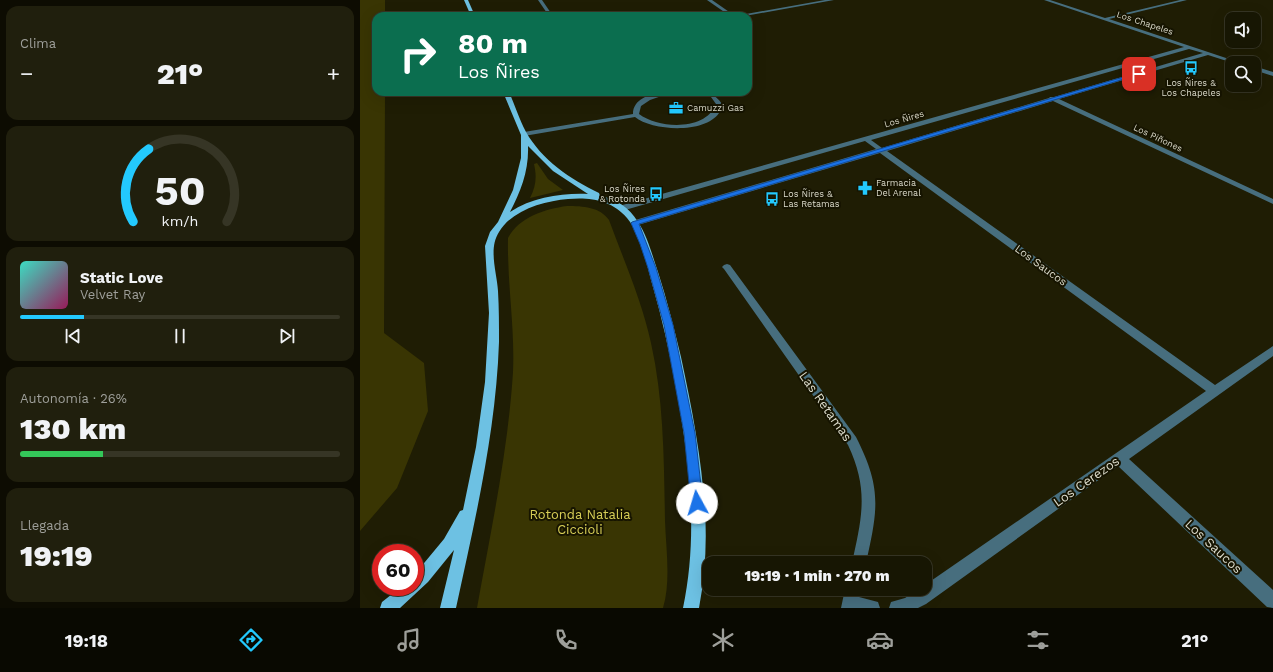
<!DOCTYPE html>
<html lang="es">
<head>
<meta charset="utf-8">
<style>
	body { margin:0; font-family:"Work Sans",sans-serif; background:#201f0d; color:#f1f3f6; height:100vh; display:flex; flex-direction:column; font-size:15px; white-space:nowrap }
	* { box-sizing:border-box; margin:0 }
	p { font-size:13px; color:#9e9f9a }
	.icon { flex:none; width:22px; height:22px; fill:none; stroke:currentColor; stroke-width:2; stroke-linecap:round; stroke-linejoin:round }
	.map { position:relative; flex:1; overflow:hidden }
	.drawer { display:flex; flex-direction:column; gap:6px; padding:6px; background:#0d0c02; width:360px }
	.drawer>* { flex:none }
	.hud { position:absolute; left:12px; top:12px; width:380px; height:84px; border-radius:12px; box-shadow:0 4px 16px #0002,0 0 0 1px #363525; background:#0b6e4f; color:#fff; overflow:hidden }
	.fabs { position:absolute; left:865px; top:12px; display:grid; gap:8px }
	.fabs a { display:grid; place-items:center; width:36px; height:36px; border-radius:8px; background:#171603; box-shadow:0 4px 16px #0002,0 0 0 1px #363525; font-size:20px }
	.speed { position:absolute; left:12px; top:544px; display:flex; gap:8px; font-size:20px; font-weight:700; text-align:center }
	.speed>* { display:grid; place-content:center; width:52px; height:52px; border-radius:50%; background:#171603; box-shadow:0 4px 16px #0002,0 0 0 1px #363525; line-height:1 }
	.speed .limit { border:6px solid #d22; background:#fff; color:#111 }
	.pin { position:absolute; display:grid; place-items:center; width:34px; height:34px; color:#fff; margin:-17px; border-radius:8px; box-shadow:0 2px 6px #0006 }
	.me { position:absolute; width:44px; margin:-22px; rotate:354deg; stroke-linejoin:round; filter:drop-shadow(0 0 3px #0008) }
	.turn { display:flex; align-items:center; gap:14px; height:84px; padding:0 20px; font-size:18px }
	.turn .icon { width:52px; height:52px; stroke-width:2.5 }
	.turn b { display:block; font-size:28px; line-height:34px }
	.big { font-size:30px; font-weight:800; line-height:1.1 }
	.drawer .tile { flex:1; display:flex; flex-direction:column; justify-content:center; gap:6px; min-width:0; padding:0 14px; border-radius:12px; background:#201f0d }
	.drawer .dial { align-items:center; gap:0 }
	.dial svg { height:104px; overflow:visible; fill:none; stroke:#363525; stroke-width:7; stroke-linecap:round; text-anchor:middle }
	.dial text { fill:#f1f3f6; stroke:none }
	.song { display:flex; align-items:center; gap:12px }
	.cover { width:48px; height:48px; border-radius:6px; background:linear-gradient(135deg,hsl(170 70% 55%),hsl(330 70% 35%)) }
	.played { height:4px; border-radius:2px; background:linear-gradient(90deg,#23c9fe 20%,#363525 20%) }
	.keys { display:flex; justify-content:space-around; direction:ltr }
	.heat { display:flex; justify-content:space-between; align-items:center; font-size:22px; direction:ltr }
	.charge { height:6px; border-radius:3px; background:linear-gradient(90deg,#34c759 26%,#363525 0) }
	.trip { position:absolute; left:342px; top:556px; width:230px; height:40px; border-radius:12px; background:#171603; box-shadow:0 4px 16px #0002,0 0 0 1px #363525; font-weight:800; line-height:40px; text-align:center }
	.tabs { display:flex; height:64px; justify-content:space-around; align-items:center; background:#090901; color:#9e9f9a }
	.tabs .icon { width:28px; height:28px }
	.tabs .active { color:#23c9fe }
	.tabs b { font-size:18px; color:#f1f3f6 }
	main { display:flex; flex:1; min-height:0 }
	.map>svg:first-child { display:block }
	.green { fill:#393503 }
	.lines { fill:none; stroke-linecap:round; stroke-linejoin:round }
	.minor { fill:#476e7e; fill-rule:evenodd }
	.major { fill:#6dc1e3; fill-rule:evenodd }
	.route { fill:#1a73e8; stroke:#114b97 }
	.labels { text-anchor:middle; stroke-width:4; stroke-linejoin:round; paint-order:stroke }
	.far-street-label { font-size:9px; fill:#dcdbcb; stroke:#161400 }
	.far-poi-label { font-size:9px; fill:#dcdbcb; stroke:#161400; text-anchor:start }
	.street-label { font-size:11px; fill:#dcdbcb; stroke:#161400 }
	.near-street-label { font-size:13px; fill:#dcdbcb; stroke:#161400 }
	.near-park-label { font-size:13px; fill:#d7ce56; stroke:#161400 }
</style>
</head>
<body>
<main>
<section class="drawer">
<div class="tile"><p>Clima</p>
<div class="heat"><a>−</a><b class="big">21°</b><a>+</a></div>
</div>
<div class="tile dial"><svg viewBox="0 0 100 80">
<path d="M14 69A42 42 0 1 1 86 69"/>
<path d="M14 69A42 42 0 0 1 26 13" stroke="#23c9fe"/>
<text x="50" y="56" font-size="32" font-weight="700">50</text>
<text x="50" y="72" font-size="11">km/h</text>
</svg></div>
<div class="tile">
<div class="song"><i class="cover"></i><div><b>Static Love</b><p>Velvet Ray</p></div></div>
<div class="played"></div>
<div class="keys"><svg class="icon" aria-label="previous" viewBox="0 0 24 24"><path d="M18 5L8 12l10 7zM5 5v14"/></svg><svg class="icon" aria-label="pause" viewBox="0 0 24 24"><path d="M8 5v14M16 5v14"/></svg><svg class="icon" aria-label="next" viewBox="0 0 24 24"><path d="M6 5l10 7-10 7zM19 5v14"/></svg></div>
</div>
<div class="tile"><p>Autonomía · 26%</p><b class="big">130 km</b><div class="charge"></div></div>
<div class="tile"><p>Llegada</p><b class="big">19:19</b></div>
</section>
<div class="map">
<svg width="913" height="608" viewBox="0 0 913 608">
	<rect width="100%" height="100%" fill="#1f1d04"/>
	<path class="green" d="M0 0H25V16H16V92H25L24 333 64 363 68 411 37 488 0 531Z
		M177 163 188 179 203 190 170 198C176 186 177 177 174 164Z
		M207 206C223 206 240 207 249 220 264 261 282 301 291 343 304 401 304 462 305 521 306 549 311 581 303 608H117C131 530 148 451 153 372 155 327 147 283 148 238 159 217 185 209 207 206Z"/>
	<g class="lines">
		<path class="minor" d="M178 0H182L193 16H189Z
			M347 0H352L375 16 465 0H474L385 16H370Z
			M684 0H690L745 18 820 0H827L749 19 881 63H873L848 55 699 99 913 199V204L693 101 527 151 855 385 913 346V356L769 459 913 590V608L907 607 758 466 566 604 558 608H529L531 602 545 598 559 589H565V585L846 391 520 153 278 225H272L271 223 272 221 516 149 505 141 265 210H259L258 208 259 206 824 47ZM829 49 843 53 694 97H690L689 98 522 148 511 140Z
			M894 66 913 72V76L894 70Z
			M301 92H313L290 100 281 106 279 114C299 129 346 131 356 104L351 97 337 92C349 92 355 94 362 104 361 107 360 110 359 113 345 134 292 131 275 117L164 136 161 134 164 132 273 114C273 99 289 95 301 92Z
			M367 264 370 265 496 437C522 488 518 509 506 563H492C502 517 509 490 488 445L364 269 362 267 364 265Z
			M485 589H501L499 597 518 602 520 608H481Z"/>
		<path class="major" d="M104 0H108L115 16H111Z
			M143 92H149C155 105 159 119 166 132 182 160 210 179 239 193L240 196C256 199 269 207 278 222 288 237 292 255 298 272 307 300 314 328 321 357 332 408 342 460 345 512 347 544 345 576 339 608H323C339 532 329 457 315 382 309 350 302 318 293 287 287 266 281 234 267 218 252 200 230 197 208 199 184 201 152 210 139 232 128 249 137 273 138 291 139 308 139 325 139 342 136 432 115 520 96 608H80L94 550 68 582 40 608H20L22 602 41 587H55V574L84 539 100 511 103 510 116 447 125 382 129 313 125 246 130 232 138 222 153 190 161 158V135ZM168 146 193 171 228 194C202 193 173 197 150 212 161 191 169 170 168 146Z"/>
	</g>
	<path class="route" d="M777 73 781 74 279 224 296 268 313 325 335 433 343 503 342 507 337 509 333 507 331 503 324 433 304 325 288 268 280 244 271 223 272 222Z"/>
	<defs>
		<symbol id="bus-bare" viewBox="-9 -9 18 18"><path d="M-5-6H5V4H4V6H2V4H-2V6H-4V4H-5ZM-3.5-4V0h7V-4ZM-3.5 1.2v1.5H-2V1.2ZM2 1.2v1.5H3.5V1.2Z" fill="#23c9fe" stroke="#161400" stroke-width="2.5" paint-order="stroke"/></symbol>
		<symbol id="office-bare" viewBox="-9 -9 18 18"><path d="M-6-3h4V-5.5h4V-3h4V5H-6ZM-1-4.5V-3h2v-1.5ZM-6 0V1H6V0Z" fill="#23c9fe" stroke="#161400" stroke-width="2.5" paint-order="stroke"/></symbol>
		<symbol id="pharmacy-bare" viewBox="-9 -9 18 18"><path d="M-2-6h4v4h4v4h-4v4h-4v-4h-4v-4h4Z" fill="#23c9fe" stroke="#161400" stroke-width="2.5" paint-order="stroke"/></symbol>
	</defs>
	<g fill-rule="evenodd">
		<use href="#bus-bare" x="821" y="58" width="20" height="20"/>
		<use href="#office-bare" x="306" y="98" width="20" height="20"/>
		<use href="#pharmacy-bare" x="495" y="178" width="20" height="20"/>
		<use href="#bus-bare" x="286" y="184" width="20" height="20"/>
		<use href="#bus-bare" x="402" y="189" width="20" height="20"/>
	</g>
	<g class="labels">
		<g class="far-street-label">
			<text transform="translate(785 23) rotate(18)" y="3">Los Chapeles</text>
			<text transform="translate(544 119) rotate(-16)" y="3">Los Ñires</text>
			<text transform="translate(798 138) rotate(25)" y="3">Los Piñones</text>
		</g>
		<g class="far-poi-label">
			<text x="831" y="86" text-anchor="middle">Los Ñires &amp;<tspan x="831" dy="10">Los Chapeles</tspan></text>
			<text x="327" y="111">Camuzzi Gas</text>
			<text x="516" y="186">Farmacia<tspan x="516" dy="10">Del Arenal</tspan></text>
			<text x="285" y="192" text-anchor="end">Los Ñires<tspan x="285" dy="10">&amp; Rotonda</tspan></text>
			<text x="423" y="197">Los Ñires &amp;<tspan x="423" dy="10">Las Retamas</tspan></text>
		</g>
		<g class="street-label">
			<text transform="translate(681 265) rotate(36)" y="4">Los Saucos</text>
		</g>
		<g class="near-street-label">
			<text transform="translate(466 406) rotate(55)" y="5">Las Retamas</text>
			<text transform="translate(726 481) rotate(-35)" y="5">Los Cerezos</text>
			<text transform="translate(854 546) rotate(43)" y="5">Los Saucos</text>
		</g>
		<g class="near-park-label">
			<text x="220" y="519">Rotonda Natalia<tspan x="220" dy="15">Ciccioli</tspan></text>
		</g>
	</g>
</svg>
<div class="fabs">
<a><svg class="icon" aria-label="sound" viewBox="0 0 24 24"><path d="M4 9h4l5-4v14l-5-4H4zM17 9q2 3 0 6"/></svg></a>
<a><svg class="icon" aria-label="search" viewBox="0 0 24 24"><circle cx="10" cy="10" r="6"/><path d="M15 15l6 6"/></svg></a>
</div>
<div class="speed"><div class="limit">60</div></div>
<div class="pin" style="left:779px;top:74px;background:#d93025"><svg class="icon" aria-label="arrive" viewBox="0 0 24 24"><path d="M6 21V4h12l-3 4 3 4H6"/></svg></div>
<svg class="me" style="left:337px;top:503px" viewBox="-20 -20 40 40"><circle r="19" fill="#fff"/><path d="M0-13L10 11 0 6-10 11z" fill="#1a73e8"/></svg>
<div class="trip">19:19 · 1 min · 270 m</div>
<div class="hud">
<div class="turn"><svg class="icon" aria-label="right" viewBox="0 0 24 24"><path d="M7 20v-9h11M14 6l5 5-5 5"/></svg><div><b>80 m</b>Los Ñires</div></div>
</div>
</div>
</main>
<nav class="tabs">
<b>19:18</b>
<svg class="icon active" aria-label="directions" viewBox="0 0 24 24"><path d="M12 3l9 9-9 9-9-9zM9 14v-3h6M13 9l2 2-2 2"/></svg>
<svg class="icon" aria-label="music" viewBox="0 0 24 24"><path d="M9 18V5l10-2v13"/><circle cx="6" cy="18" r="3"/><circle cx="16" cy="16" r="3"/></svg>
<svg class="icon" aria-label="phone" viewBox="0 0 24 24"><path d="M5 4h4l2 5-3 2q2 4 5 5l2-3 5 2v4C11 20 4 13 5 4z"/></svg>
<svg class="icon" aria-label="climate" viewBox="0 0 24 24"><path d="M12 3v18M4 7l16 10M4 17L20 7"/></svg>
<svg class="icon" aria-label="car" viewBox="0 0 24 24"><path d="M5 17H2v-5l4-1 3-4h7l3 4 3 1v5h-3M9 17h6M6 11h13"/><circle cx="7" cy="17" r="2"/><circle cx="17" cy="17" r="2"/></svg>
<svg class="icon" aria-label="filters" viewBox="0 0 24 24"><path d="M4 7h16M4 17h16"/><circle cx="9" cy="7" r="2"/><circle cx="15" cy="17" r="2"/></svg>
<b>21°</b>
</nav>
</body>
</html>
